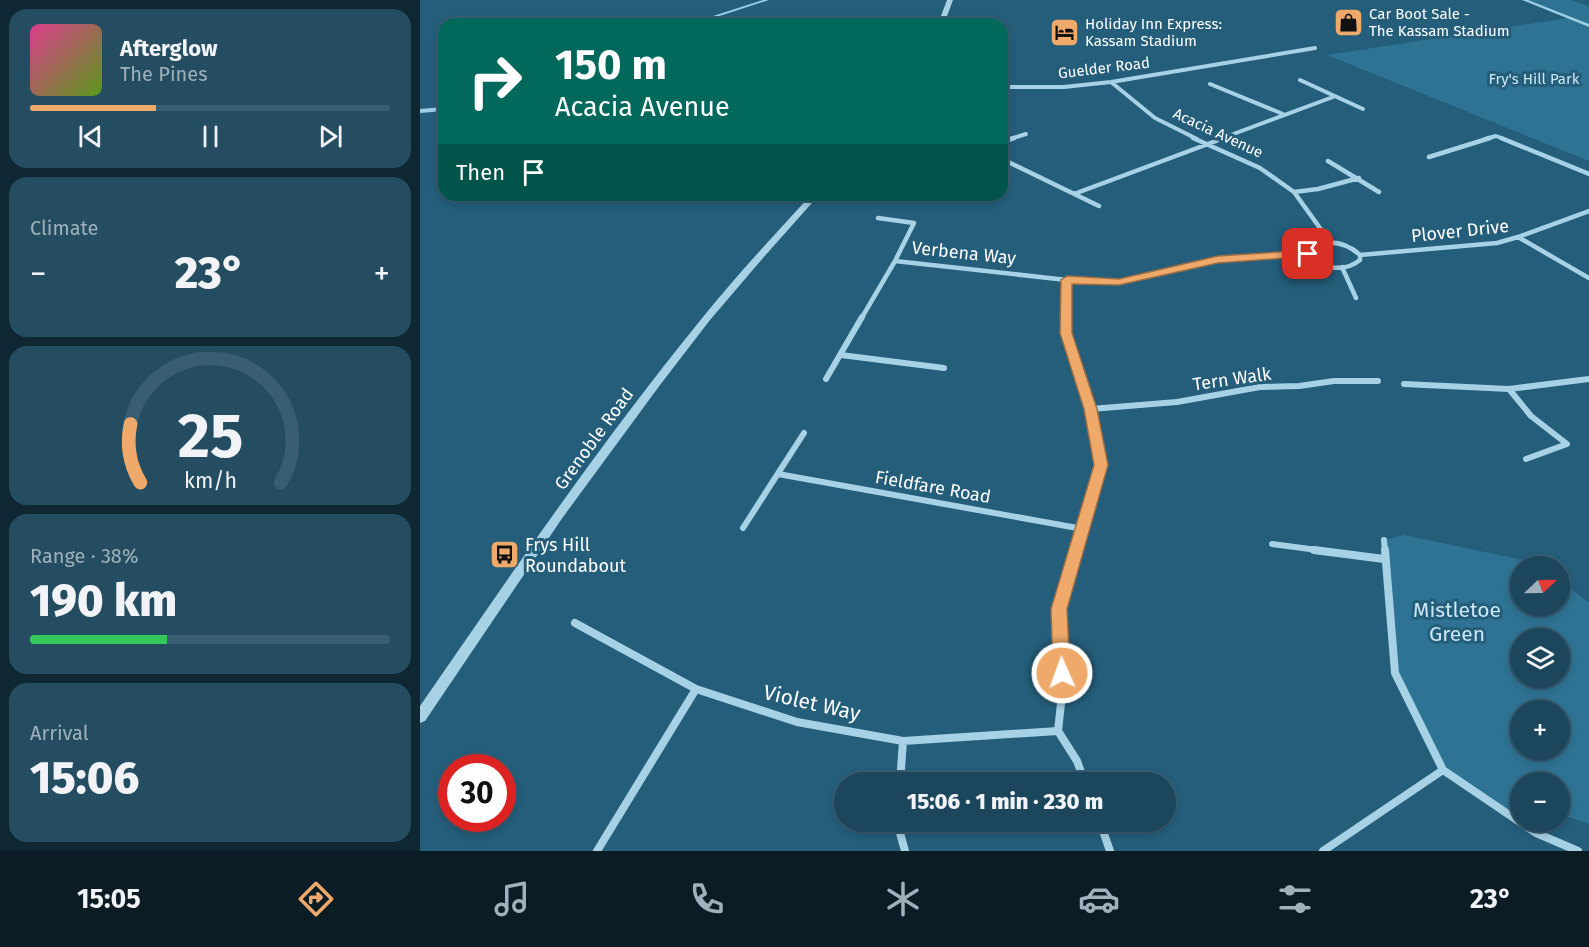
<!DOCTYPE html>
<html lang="en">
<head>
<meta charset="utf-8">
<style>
	body { margin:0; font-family:"Fira Sans",sans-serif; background:#244d62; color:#f1f3f6; height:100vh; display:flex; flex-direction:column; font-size:22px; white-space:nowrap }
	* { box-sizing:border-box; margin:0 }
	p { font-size:20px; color:#a0b1bb }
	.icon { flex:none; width:33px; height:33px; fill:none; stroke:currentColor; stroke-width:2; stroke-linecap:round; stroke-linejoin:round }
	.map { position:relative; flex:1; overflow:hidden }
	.details { display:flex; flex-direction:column; gap:9px; padding:9px; background:#0f2633; width:420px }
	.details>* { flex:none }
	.hud { position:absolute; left:18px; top:18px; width:570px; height:183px; border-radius:18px; box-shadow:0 3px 9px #0003,0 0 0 2px #395e72; background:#00695c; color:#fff; overflow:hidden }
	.needle { width:39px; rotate:68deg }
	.fabs { position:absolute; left:1090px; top:556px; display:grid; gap:12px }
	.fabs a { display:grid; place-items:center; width:60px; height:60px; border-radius:50%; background:#1b465c; box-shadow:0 3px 9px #0003,0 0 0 2px #395e72; font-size:30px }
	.speed { position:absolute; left:18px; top:754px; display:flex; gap:12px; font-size:30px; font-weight:700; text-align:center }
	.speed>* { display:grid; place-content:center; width:78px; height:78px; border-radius:50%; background:#1b465c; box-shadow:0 3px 9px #0003,0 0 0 2px #395e72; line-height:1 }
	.speed .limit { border:9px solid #d22; background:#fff; color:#111 }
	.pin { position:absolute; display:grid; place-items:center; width:51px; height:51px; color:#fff; margin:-26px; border-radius:12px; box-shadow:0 3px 9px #0006 }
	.me { position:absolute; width:66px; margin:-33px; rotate:358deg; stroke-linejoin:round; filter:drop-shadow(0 0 4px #0008) }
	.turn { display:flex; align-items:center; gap:21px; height:126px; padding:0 18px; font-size:27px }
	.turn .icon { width:78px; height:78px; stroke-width:2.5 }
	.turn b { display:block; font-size:42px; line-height:51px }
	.then { display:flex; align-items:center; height:57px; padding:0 18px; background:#0003; gap:12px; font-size:22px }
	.big { font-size:45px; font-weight:800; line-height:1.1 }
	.details .widget { flex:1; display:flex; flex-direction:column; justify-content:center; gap:9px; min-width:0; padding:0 21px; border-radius:18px; background:#244d62 }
	.details .dial { align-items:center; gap:0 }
	.dial svg { height:156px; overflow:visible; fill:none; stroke:#395e72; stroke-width:7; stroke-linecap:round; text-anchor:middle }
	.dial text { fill:#f1f3f6; stroke:none }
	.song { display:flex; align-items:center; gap:18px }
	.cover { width:72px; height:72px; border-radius:9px; background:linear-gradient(135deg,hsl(330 70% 55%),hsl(90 70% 35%)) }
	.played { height:6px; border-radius:3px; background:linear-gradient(90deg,#efaa6b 35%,#395e72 35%) }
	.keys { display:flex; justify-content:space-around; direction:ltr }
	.heat { display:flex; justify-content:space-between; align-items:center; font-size:33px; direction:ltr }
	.charge { height:9px; border-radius:4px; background:linear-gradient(90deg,#34c759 38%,#395e72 0) }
	.trip { position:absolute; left:414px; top:772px; width:342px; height:60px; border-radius:30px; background:#1b465c; box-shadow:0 3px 9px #0003,0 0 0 2px #395e72; font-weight:800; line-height:60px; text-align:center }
	.menu { display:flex; height:96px; justify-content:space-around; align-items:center; background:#0b1c25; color:#a0b1bb }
	.menu .icon { width:42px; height:42px }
	.menu .selected { color:#efaa6b }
	.menu b { font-size:27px; color:#f1f3f6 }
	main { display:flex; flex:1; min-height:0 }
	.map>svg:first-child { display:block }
	.green { fill:#2e7393; fill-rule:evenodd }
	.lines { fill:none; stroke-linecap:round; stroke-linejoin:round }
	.stream { fill:#9ccfe6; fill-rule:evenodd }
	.minor-far3 { stroke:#a7d1e5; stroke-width:4 }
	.minor-far2 { stroke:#a7d1e5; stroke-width:4.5 }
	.minor-far1 { stroke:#a7d1e5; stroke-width:6 }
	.minor { stroke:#a7d1e5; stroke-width:8 }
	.tertiary { fill:#a7d1e5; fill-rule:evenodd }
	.route { fill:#efaa6b; stroke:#9b6e46; stroke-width:1.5 }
	.labels { text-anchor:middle; stroke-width:6; stroke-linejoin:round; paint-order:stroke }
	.far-poi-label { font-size:15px; fill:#fff; stroke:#245e7b; text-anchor:start }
	.far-street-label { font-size:15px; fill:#fff; stroke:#245e7b }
	.far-park-label { font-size:15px; fill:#cae7f4; stroke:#245e7b }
	.street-label { font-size:18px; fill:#fff; stroke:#245e7b }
	.poi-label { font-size:18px; fill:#fff; stroke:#245e7b; text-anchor:start }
	.near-park-label { font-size:21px; fill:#cae7f4; stroke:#245e7b }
	.near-street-label { font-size:21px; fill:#fff; stroke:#245e7b }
</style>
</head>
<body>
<main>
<section class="details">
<div class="widget">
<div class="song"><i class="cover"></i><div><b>Afterglow</b><p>The Pines</p></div></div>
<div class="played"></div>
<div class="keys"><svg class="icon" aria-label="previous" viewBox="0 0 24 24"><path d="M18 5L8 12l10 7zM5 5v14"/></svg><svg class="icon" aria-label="pause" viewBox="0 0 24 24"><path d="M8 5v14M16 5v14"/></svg><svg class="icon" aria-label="next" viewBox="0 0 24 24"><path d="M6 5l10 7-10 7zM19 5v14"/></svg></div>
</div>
<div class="widget"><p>Climate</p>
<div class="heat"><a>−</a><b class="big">23°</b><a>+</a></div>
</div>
<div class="widget dial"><svg viewBox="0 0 100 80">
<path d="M14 69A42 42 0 1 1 86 69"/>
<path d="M14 69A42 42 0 0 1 9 39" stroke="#efaa6b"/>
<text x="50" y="56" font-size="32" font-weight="700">25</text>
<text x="50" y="72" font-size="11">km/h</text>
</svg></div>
<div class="widget"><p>Range · 38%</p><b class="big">190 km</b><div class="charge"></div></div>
<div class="widget"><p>Arrival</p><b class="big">15:06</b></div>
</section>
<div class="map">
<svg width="1169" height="851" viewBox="0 0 1169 851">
	<rect width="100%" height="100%" fill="#245e7b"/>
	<path class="green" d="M1104 0H1150L1169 6V161L907 55 1148 18Z
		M984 535 1121 564 1125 567H1101V606H1140V579L1169 603V824L1140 814V783H1101V822H1111L1116 833 1023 770 975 673 964 540ZM1101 639H1140V678H1101ZM1101 711H1140V750H1101Z"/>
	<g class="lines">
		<path class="stream" d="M343 0H349L275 24H268Z
			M1102 0H1108L1169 24V27Z
			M24 107V111L0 113V109Z"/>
		<path class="minor-far3" d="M880 80 943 109
			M691 82 735 118 777 139
			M790 84 863 114
			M582 87H644L691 82 895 48
			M590 139 606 134
			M800 139 913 97
			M1065 139 1076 136 1084 139"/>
		<path class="minor-far2" d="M773 138 840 168 874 192 910 242
			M1081 138 1169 174
			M582 142 594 138
			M1009 157 1070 138
			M582 159 679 206
			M908 161 959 192
			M874 192 898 189 939 178
			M654 194 804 138
			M458 218 494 223 475 261
			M1098 237 1169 211
			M888 254C901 269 924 273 940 260V255
			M888 254 892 246C909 240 926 242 940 255
			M940 255 1077 243 1098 237 1169 278
			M922 267 936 298
			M441 319 475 261 647 280
			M646 319 647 280 699 282 798 260 888 254"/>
		<path class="minor-far1" d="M646 317V333L671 409 681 466 656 551
			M421 355 524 368
			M406 379 442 317
			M984 384 1089 389 1169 379
			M1089 389 1111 416 1147 444 1106 459
			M671 409 757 402 840 387 879 386 914 381H958
			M358 474 663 529
			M323 528 384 433
			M964 540 965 551
			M852 544 905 551"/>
		<path class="minor" d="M656 550 639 609 642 694 638 731 657 761 665 783
			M894 550 964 559
			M155 623 276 689 377 722 483 741 638 731
			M1023 770 1116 833 1158 851
			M480 783 483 741
			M477 822 485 851
			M680 822 690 851
			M177 851 276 689
			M903 851 1023 770 975 673 965 550"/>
		<path class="tertiary" d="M527 0H533L524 24H518Z
			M391 195H399L343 258 290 320 240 385 143 517 5 721 0 723V706C91 574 181 442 283 317 317 275 354 235 391 195Z"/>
	</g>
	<path class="route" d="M888 250 892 251V256L798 263 699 285 652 284V333L677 409 688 465 647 609 650 673 648 678 642 680 635 678 633 673 631 609 674 465 664 409 640 333 641 280 647 276 699 279 798 256Z"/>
	<defs>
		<symbol id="shop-square" viewBox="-11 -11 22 22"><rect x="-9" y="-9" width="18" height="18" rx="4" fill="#efaa6b" stroke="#245e7b"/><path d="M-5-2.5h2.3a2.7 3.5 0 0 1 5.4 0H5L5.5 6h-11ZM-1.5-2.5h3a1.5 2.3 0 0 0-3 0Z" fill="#111"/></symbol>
		<symbol id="hotel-square" viewBox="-11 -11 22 22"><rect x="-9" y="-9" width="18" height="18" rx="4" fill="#efaa6b" stroke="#245e7b"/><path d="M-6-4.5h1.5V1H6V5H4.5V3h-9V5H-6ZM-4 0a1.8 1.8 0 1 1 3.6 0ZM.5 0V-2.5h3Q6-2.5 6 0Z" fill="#111"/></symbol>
		<symbol id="bus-square" viewBox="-11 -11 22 22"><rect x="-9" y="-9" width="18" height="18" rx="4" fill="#efaa6b" stroke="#245e7b"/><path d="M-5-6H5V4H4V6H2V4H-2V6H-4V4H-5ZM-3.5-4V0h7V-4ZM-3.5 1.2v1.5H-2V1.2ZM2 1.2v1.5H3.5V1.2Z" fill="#111"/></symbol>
	</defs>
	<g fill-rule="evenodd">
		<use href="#shop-square" x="912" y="6" width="33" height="33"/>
		<use href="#hotel-square" x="628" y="16" width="33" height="33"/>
		<use href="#bus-square" x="68" y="538" width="33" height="33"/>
	</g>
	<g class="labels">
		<g class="far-poi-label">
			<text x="949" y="19">Car Boot Sale -<tspan x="949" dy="17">The Kassam Stadium</tspan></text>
			<text x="665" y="29">Holiday Inn Express:<tspan x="665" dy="17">Kassam Stadium</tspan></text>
		</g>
		<g class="far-street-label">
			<text transform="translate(684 68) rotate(-7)" y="5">Guelder Road</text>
			<text transform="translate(798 133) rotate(25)" y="5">Acacia Avenue</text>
		</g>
		<g class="far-park-label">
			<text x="1114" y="84">Fry's Hill Park</text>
		</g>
		<g class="street-label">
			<text transform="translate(1040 231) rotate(-6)" y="6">Plover Drive</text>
			<text transform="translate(544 253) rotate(6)" y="6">Verbena Way</text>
			<text transform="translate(812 379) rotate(-8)" y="6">Tern Walk</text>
			<text transform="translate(174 439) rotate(-54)" y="6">Grenoble Road</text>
			<text transform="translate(513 487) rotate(10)" y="6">Fieldfare Road</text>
		</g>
		<g class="poi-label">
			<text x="105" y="551">Frys Hill<tspan x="105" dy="21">Roundabout</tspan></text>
		</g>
		<g class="near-park-label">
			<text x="1037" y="617">Mistletoe<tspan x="1037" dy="24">Green</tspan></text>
		</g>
		<g class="near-street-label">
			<text transform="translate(392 703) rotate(13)" y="7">Violet Way</text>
		</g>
	</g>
</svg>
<div class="fabs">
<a><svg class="needle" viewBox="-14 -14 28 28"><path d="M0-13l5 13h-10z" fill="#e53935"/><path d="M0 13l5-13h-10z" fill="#a0b1bb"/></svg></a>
<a><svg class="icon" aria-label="layers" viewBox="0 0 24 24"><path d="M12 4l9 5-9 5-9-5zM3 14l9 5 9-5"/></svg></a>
<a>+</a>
<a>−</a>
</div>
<div class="speed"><div class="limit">30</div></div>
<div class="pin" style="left:888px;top:254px;background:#d93025"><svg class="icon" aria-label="arrive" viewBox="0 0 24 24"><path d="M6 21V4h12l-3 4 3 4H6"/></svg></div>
<svg class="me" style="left:642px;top:673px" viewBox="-20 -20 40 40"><circle r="17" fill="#efaa6b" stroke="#fff" stroke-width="3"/><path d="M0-11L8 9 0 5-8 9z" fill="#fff"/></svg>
<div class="trip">15:06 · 1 min · 230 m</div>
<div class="hud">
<div class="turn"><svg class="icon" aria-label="right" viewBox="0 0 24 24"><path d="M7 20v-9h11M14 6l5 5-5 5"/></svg><div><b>150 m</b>Acacia Avenue</div></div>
<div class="then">Then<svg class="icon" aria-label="arrive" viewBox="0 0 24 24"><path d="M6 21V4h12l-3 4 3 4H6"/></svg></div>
</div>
</div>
</main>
<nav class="menu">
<b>15:05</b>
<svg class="icon selected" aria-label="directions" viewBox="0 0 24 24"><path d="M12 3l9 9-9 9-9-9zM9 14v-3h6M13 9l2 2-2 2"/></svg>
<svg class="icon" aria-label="music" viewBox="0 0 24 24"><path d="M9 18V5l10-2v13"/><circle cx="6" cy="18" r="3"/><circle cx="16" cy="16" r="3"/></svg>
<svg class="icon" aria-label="phone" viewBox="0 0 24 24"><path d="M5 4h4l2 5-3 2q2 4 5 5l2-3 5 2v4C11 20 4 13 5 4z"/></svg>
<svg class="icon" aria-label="climate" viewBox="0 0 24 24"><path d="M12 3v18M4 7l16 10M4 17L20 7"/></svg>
<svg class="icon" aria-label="car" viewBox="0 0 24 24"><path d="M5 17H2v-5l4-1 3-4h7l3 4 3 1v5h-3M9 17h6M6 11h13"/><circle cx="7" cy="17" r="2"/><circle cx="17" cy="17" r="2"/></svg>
<svg class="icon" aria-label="filters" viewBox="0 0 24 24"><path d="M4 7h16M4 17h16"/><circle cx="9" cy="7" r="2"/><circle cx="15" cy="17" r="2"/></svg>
<b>23°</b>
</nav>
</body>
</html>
